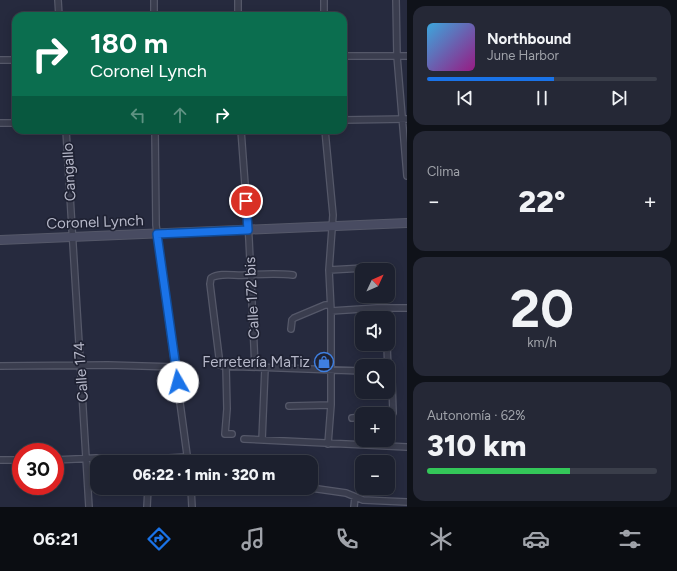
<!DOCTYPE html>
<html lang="es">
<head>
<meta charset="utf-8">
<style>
	body { margin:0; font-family:Figtree,sans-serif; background:#252836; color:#f1f3f6; height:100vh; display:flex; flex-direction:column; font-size:15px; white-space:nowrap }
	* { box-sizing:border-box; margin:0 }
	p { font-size:13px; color:#a0a3aa }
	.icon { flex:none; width:22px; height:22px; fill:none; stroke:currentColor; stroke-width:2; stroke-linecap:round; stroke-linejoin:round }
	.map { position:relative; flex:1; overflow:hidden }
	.sheet { display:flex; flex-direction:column; gap:6px; padding:6px; background:#0f1219; width:270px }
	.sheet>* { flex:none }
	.top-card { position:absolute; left:12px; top:12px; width:335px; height:122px; border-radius:12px; box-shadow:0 2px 10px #0003,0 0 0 1px #3a3e4a; background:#0b6e4f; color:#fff; overflow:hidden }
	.needle { width:26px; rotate:46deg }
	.buttons { position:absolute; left:355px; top:263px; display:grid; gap:8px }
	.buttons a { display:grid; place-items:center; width:40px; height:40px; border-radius:8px; background:#1c202e; box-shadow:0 2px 10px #0003,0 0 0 1px #3a3e4a; font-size:20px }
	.speed { position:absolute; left:12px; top:443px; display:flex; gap:8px; font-size:20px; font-weight:700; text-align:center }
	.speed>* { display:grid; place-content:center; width:52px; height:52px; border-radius:50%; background:#1c202e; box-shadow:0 2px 10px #0003,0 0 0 1px #3a3e4a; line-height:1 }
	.speed .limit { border:6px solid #d22; background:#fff; color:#111 }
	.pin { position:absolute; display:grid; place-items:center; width:34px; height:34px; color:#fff; margin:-17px; border:2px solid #fff; border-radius:50%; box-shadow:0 1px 4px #0007 }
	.me { position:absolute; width:44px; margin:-22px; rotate:353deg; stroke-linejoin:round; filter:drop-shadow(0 0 3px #0008) }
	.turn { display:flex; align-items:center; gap:14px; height:84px; padding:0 12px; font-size:18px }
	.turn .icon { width:52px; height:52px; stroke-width:2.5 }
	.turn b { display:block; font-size:28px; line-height:34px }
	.lanes { display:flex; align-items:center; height:38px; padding:0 12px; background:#0003; justify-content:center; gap:20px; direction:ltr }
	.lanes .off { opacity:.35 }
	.big { font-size:30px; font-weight:800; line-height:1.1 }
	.sheet .card { flex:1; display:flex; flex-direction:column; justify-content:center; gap:6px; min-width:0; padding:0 14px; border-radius:12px; background:#252836 }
	.sheet .dial { align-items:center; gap:0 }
	.dial b { font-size:52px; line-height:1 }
	.song { display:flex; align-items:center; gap:12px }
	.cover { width:48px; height:48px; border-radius:6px; background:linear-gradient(135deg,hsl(200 70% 55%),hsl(310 70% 35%)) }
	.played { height:4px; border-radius:2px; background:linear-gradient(90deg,#1a73e8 55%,#3a3e4a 55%) }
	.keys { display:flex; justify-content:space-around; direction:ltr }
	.heat { display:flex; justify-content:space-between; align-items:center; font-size:22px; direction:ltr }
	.charge { height:6px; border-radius:3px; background:linear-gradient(90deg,#34c759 62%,#3a3e4a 0) }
	.trip { position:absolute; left:90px; top:455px; width:228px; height:40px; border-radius:12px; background:#1c202e; box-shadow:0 2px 10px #0003,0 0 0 1px #3a3e4a; font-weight:800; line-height:40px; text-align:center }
	.menu { display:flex; height:64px; justify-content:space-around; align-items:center; background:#0b0d12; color:#a0a3aa }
	.menu .icon { width:28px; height:28px }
	.menu .on { color:#1a73e8 }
	.menu b { font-size:18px; color:#f1f3f6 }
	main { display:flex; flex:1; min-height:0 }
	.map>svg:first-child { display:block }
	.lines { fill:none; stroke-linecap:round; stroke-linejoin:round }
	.minor-casing { stroke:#555869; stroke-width:8 }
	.secondary-casing { stroke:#555869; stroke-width:10 }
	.minor { stroke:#3a3d4e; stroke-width:5.5 }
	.secondary { stroke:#484b61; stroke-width:8 }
	.route-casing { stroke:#114b97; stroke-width:10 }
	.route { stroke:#1a73e8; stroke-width:7 }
	.labels { text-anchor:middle; stroke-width:3.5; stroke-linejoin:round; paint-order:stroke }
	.street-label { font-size:15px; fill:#b6b8c9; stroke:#1f2233 }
	.poi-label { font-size:15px; fill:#b6b8c9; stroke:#1f2233; text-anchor:end }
</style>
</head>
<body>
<main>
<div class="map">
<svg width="407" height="507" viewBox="0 0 407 507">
	<rect width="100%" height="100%" fill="#262a3e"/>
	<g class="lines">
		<defs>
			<path id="minor" d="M58 0 59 16
				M238 0V16
				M324 0V16
				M396 0 397 56 407 176
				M154 16V0
				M343 56H407
				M0 60H16
				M343 120 407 119
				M0 123H16
				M66 130 89 507
				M155 130 156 225 188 462
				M241 130 249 239 255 367
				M325 130 333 215 329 270 331 311V405L328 444
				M329 270 382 267
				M293 275C277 273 262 274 246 275 235 276 220 272 211 278L210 284 220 365 223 366 362 371
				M386 309V318
				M331 311 377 308H407
				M291 329 292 320 294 318 325 305H330
				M387 344 388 372 392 382 393 413 391 417H388
				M0 366 108 365 176 367
				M226 366 227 409 225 434H232
				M289 406 331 405
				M352 418 362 417
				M244 439 407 447
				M262 440 265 368
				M0 460H21
				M55 460 96 458 150 459 187 457
				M191 488 192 507
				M311 488 346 493 363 500 407 502
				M147 507 148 488
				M354 507 355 497"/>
			<path id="secondary" d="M0 240 407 223"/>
		</defs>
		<use href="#minor" class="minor-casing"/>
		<use href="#secondary" class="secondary-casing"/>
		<use href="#minor" class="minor"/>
		<use href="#secondary" class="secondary"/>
	</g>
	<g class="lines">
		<defs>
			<path id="route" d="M178 382 157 234 248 230 246 201"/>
		</defs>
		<use href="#route" class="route-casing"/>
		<use href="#route" class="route"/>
	</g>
	<defs>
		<symbol id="shop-ring" viewBox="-11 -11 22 22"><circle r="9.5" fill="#1f2233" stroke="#3f7fe0" stroke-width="1.5"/><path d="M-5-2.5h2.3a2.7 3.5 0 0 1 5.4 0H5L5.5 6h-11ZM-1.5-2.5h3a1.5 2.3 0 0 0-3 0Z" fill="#3f7fe0"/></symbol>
	</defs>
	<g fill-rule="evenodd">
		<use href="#shop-ring" x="313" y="351" width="22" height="22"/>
	</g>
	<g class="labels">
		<g class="street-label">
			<text transform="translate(69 172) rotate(-93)" y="5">Cangallo</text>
			<text transform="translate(95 222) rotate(-2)" y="5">Coronel Lynch</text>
			<text transform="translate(252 298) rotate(-93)" y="5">Calle 172 bis</text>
			<text transform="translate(81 372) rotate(-94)" y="5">Calle 174</text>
		</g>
		<g class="poi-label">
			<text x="310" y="367">Ferretería MaTiz</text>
		</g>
	</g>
</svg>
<div class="buttons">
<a><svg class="needle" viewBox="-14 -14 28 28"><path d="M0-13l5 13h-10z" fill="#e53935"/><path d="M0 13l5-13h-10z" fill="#a0a3aa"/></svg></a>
<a><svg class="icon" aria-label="sound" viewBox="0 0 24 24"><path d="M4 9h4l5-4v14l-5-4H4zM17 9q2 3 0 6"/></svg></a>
<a><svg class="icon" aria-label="search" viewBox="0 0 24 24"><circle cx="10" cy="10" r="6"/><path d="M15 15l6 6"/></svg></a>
<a>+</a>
<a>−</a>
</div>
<div class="speed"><div class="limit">30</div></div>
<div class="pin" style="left:246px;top:201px;background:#d93025"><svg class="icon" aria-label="arrive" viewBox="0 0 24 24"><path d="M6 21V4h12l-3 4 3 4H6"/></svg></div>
<svg class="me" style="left:178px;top:382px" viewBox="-20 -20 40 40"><circle r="19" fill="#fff"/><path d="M0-13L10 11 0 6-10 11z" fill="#1a73e8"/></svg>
<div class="trip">06:22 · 1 min · 320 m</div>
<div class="top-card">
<div class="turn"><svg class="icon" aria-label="right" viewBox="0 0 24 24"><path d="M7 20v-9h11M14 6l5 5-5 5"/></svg><div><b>180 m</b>Coronel Lynch</div></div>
<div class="lanes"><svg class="icon off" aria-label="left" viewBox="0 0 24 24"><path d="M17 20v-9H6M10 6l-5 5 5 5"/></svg><svg class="icon off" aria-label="ahead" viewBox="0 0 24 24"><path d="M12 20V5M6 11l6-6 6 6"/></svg><svg class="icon" aria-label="right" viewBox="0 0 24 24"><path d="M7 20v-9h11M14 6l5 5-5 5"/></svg></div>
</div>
</div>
<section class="sheet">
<div class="card">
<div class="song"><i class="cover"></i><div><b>Northbound</b><p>June Harbor</p></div></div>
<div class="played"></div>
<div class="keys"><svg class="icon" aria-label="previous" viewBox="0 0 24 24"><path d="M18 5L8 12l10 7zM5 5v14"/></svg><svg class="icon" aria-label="pause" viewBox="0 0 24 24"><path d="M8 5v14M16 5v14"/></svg><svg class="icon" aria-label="next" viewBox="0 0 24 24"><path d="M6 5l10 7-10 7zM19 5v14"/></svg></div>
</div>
<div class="card"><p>Clima</p>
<div class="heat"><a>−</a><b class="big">22°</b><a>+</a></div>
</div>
<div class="card dial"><b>20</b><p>km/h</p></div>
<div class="card"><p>Autonomía · 62%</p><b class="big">310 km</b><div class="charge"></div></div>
</section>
</main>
<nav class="menu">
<b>06:21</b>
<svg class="icon on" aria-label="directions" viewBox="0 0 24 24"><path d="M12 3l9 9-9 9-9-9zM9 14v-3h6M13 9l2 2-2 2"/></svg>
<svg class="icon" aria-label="music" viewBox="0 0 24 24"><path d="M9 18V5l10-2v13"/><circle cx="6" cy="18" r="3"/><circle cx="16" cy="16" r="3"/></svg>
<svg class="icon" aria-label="phone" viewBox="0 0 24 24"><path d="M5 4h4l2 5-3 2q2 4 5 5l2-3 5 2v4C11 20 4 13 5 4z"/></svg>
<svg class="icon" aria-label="climate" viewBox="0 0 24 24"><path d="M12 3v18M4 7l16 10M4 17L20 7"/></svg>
<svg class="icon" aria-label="car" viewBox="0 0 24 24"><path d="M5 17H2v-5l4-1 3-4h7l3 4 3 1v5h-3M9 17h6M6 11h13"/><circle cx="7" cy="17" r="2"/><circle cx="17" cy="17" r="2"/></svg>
<svg class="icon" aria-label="filters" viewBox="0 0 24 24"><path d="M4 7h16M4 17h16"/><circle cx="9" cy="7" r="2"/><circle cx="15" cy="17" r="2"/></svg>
</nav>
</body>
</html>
